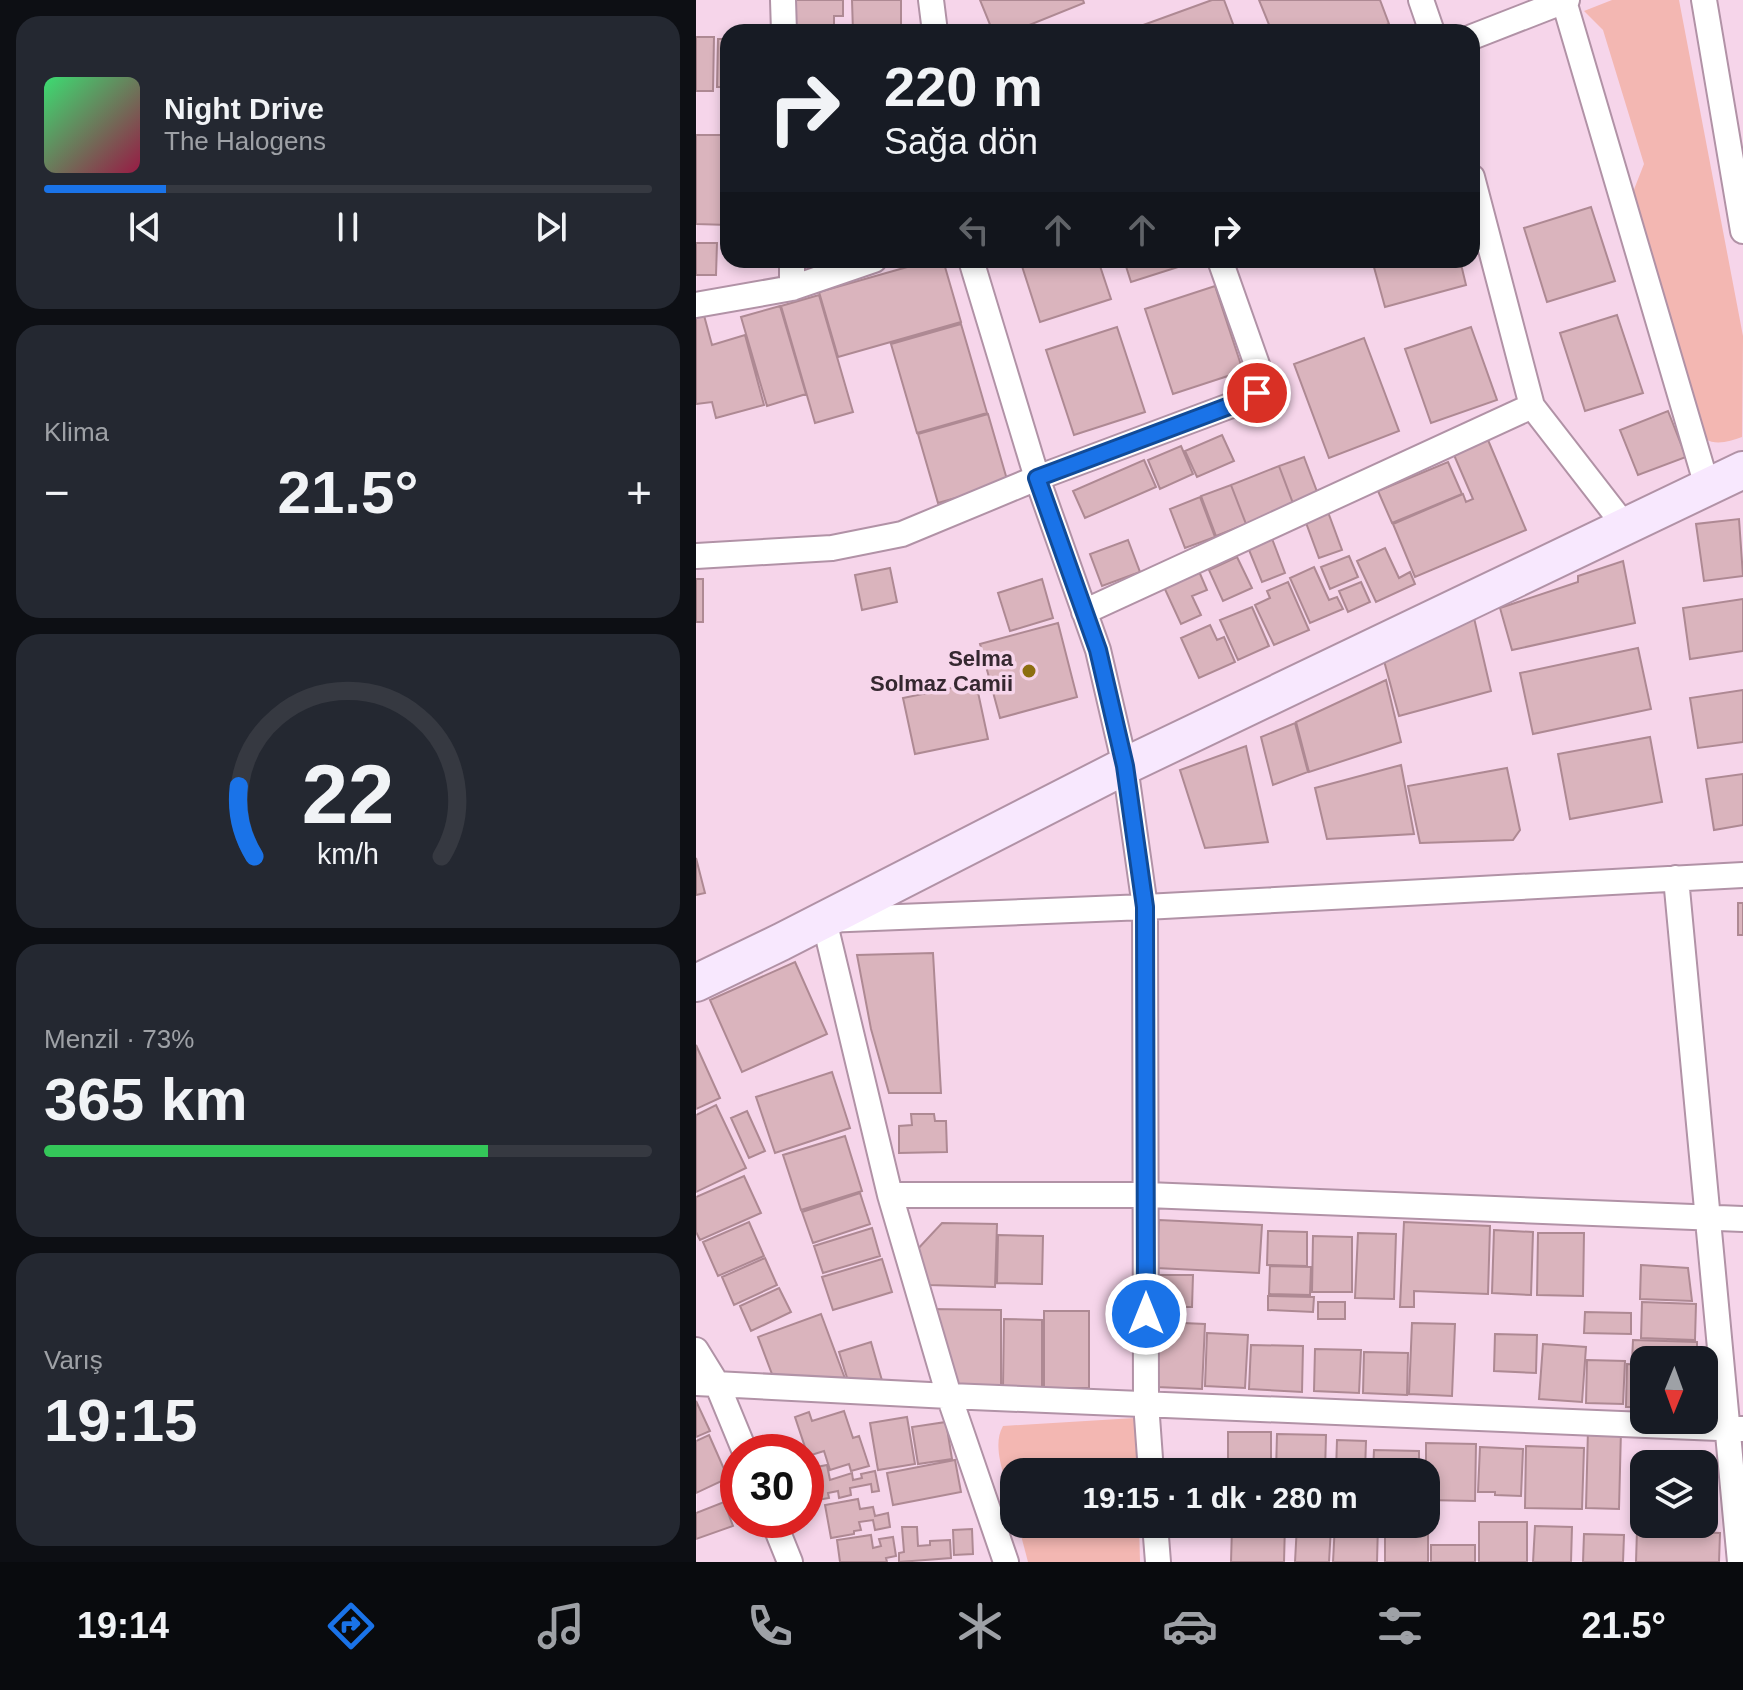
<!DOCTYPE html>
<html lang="tr">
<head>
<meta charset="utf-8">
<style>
	body { margin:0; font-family:Helvetica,sans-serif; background:#242831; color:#f1f3f6; height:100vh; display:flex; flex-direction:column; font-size:30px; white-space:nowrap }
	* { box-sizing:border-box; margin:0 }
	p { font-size:26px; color:#9ea1a6 }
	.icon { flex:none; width:44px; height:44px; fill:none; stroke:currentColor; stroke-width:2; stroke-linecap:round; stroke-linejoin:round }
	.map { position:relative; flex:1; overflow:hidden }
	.panel { display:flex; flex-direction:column; gap:16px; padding:16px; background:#0d0f14; width:696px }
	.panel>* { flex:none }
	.hud { position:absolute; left:24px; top:24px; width:760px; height:244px; border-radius:24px; box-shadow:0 4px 12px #0003; background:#171b24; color:#f1f3f6; overflow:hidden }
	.needle { width:52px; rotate:181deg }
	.tools { position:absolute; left:934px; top:1346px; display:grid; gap:16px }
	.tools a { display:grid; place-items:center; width:88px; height:88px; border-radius:16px; background:#171b24; box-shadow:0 4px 12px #0003; font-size:40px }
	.speed { position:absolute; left:24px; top:1434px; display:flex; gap:16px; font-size:40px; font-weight:700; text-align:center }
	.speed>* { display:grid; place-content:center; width:104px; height:104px; border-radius:50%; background:#171b24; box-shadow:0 4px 12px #0003; line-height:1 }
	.speed .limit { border:12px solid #d22; background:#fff; color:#111 }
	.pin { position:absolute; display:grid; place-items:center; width:68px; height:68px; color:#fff; margin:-34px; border:4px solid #fff; border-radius:50%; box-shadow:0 2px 8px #0007 }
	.me { position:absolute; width:88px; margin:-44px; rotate:0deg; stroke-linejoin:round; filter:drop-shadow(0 0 6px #0008) }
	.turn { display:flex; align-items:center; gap:28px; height:168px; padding:0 32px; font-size:36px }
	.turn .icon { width:104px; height:104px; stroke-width:2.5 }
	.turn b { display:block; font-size:56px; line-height:68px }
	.lanes { display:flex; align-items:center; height:76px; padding:0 32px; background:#0003; justify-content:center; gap:40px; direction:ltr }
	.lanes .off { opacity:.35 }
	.big { font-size:60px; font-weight:700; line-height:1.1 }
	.panel .card { flex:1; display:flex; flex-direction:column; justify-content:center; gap:12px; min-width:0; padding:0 28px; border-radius:24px; background:#242831 }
	.panel .dial { align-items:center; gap:0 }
	.dial svg { height:208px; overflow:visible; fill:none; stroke:#363941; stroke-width:7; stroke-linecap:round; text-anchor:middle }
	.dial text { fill:#f1f3f6; stroke:none }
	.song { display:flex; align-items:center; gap:24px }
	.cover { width:96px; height:96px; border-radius:12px; background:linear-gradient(135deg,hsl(140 70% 55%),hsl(340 70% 35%)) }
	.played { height:8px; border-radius:4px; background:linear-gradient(90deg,#1a73e8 20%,#363941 20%) }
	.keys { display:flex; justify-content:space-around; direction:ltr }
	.heat { display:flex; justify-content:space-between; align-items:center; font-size:44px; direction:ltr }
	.charge { height:12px; border-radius:6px; background:linear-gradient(90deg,#34c759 73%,#363941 0) }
	.trip { position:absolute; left:304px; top:1458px; width:440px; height:80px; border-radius:24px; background:#171b24; box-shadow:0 4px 12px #0003; font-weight:700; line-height:80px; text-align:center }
	.tabs { display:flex; height:128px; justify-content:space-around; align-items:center; background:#090b0e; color:#9ea1a6 }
	.tabs .icon { width:56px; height:56px }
	.tabs .current { color:#1a73e8 }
	.tabs b { font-size:36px; color:#f1f3f6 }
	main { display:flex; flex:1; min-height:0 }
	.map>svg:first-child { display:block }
	.green { fill:#f3b7b2 }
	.building { fill:#dab4bd; stroke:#ae8993; stroke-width:2 }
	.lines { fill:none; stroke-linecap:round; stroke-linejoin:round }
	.street-casing { stroke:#b192a6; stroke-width:28 }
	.secondary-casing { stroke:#b192a6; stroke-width:40 }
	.street { stroke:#fff; stroke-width:24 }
	.secondary { stroke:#f8e8fe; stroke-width:36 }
	.route-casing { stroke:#114b97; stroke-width:20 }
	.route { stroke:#1a73e8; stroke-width:14 }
	.poi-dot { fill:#8c6e10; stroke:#f6d5ea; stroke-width:3 }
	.labels { text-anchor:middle; stroke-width:7; stroke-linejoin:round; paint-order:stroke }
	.poi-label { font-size:22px; font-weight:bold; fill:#352830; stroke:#f6d5ea; text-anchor:end }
</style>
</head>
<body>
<main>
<section class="panel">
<div class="card">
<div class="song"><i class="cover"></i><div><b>Night Drive</b><p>The Halogens</p></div></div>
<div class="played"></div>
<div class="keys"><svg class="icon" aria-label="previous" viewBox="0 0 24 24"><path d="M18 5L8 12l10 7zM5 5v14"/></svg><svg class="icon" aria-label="pause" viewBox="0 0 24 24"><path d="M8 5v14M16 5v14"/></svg><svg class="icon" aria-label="next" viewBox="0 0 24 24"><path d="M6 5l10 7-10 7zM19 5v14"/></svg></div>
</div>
<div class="card"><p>Klima</p>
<div class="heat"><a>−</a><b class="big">21.5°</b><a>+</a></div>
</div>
<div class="card dial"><svg viewBox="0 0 100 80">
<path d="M14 69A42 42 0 1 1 86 69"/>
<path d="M14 69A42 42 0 0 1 8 42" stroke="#1a73e8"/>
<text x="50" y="56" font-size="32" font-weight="700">22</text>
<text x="50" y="72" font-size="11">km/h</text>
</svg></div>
<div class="card"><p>Menzil · 73%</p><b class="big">365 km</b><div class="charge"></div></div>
<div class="card"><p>Varış</p><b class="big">19:15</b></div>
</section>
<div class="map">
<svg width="1047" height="1562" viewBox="0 0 1047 1562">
	<rect width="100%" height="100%" fill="#f6d5ea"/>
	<path class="green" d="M916 0H983L1047 336 1046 437C1034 441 1021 446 1009 439L937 192 948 164 907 30 888 11Z
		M439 1418 441 1472H318V1508C312 1485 294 1448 307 1426Z
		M322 1524H443L444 1562H332Z"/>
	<path class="building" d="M97 0H147V16H138V32H98Z
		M156 0H205V32H157Z
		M284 0H387L388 3 316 32H297Z
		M516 0H528L540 32H428Z
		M563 0H684L693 24 672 32H576Z
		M0 37H18L17 91H0Z
		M22 39H32V87H21Z
		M0 135H32V225L0 224Z
		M895 207 919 281 851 302 828 228Z
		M0 243H21L20 275H0Z
		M236 260H247L265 322 142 357 123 292Z
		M324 260H402L415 299 344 322Z
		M428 260H504L435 282Z
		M676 260H764L770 285 689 307Z
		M519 286 547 371 477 394 449 309Z
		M123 295 157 412 119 423 85 306Z
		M84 306 110 394 71 406 45 317Z
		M6 308 16 345 49 335 68 405 20 418 16 402 0 404V309Z
		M921 315 947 393 889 411 864 333Z
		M265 324 291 413 221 433 195 344Z
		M421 327 449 412 378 435 350 350Z
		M775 327 801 400 735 423 709 349Z
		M668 338 703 431 633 458 598 364Z
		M972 411 990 457 942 475 924 430Z
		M292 414 312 483 242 503 222 434Z
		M526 435 538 461 501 477 489 451Z
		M792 440 830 530 719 577 697 524 767 494 770 502 777 499 758 455Z
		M485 446 497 474 464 489 452 460Z
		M608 457 623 497 598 506 583 466Z
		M448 460 460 487 389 518 377 491Z
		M752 462 766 494 696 523 682 491Z
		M583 466 598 506 550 524 535 485Z
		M535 485 550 524 520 536 505 496Z
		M504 497 519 537 489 548 474 509Z
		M632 512 646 550 623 558 609 520Z
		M1043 519 1047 576 1008 581 1000 524Z
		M575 536 589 573 566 582 551 545Z
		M432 540 444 572 406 586 394 554Z
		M689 548 703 578 714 572 719 584 680 602 661 561Z
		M653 556 662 577 634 589 625 567Z
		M541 557 556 588 527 601 513 570Z
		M927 561 939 623 816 650 804 608 882 582V576Z
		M618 567 633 600 641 597 647 609 614 623 594 578Z
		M194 568 201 602 166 610 159 575Z
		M502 569 511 590 496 596 505 615 485 624 467 585Z
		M0 579H7V622H0Z
		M346 579 357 618 314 631 302 593Z
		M592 582 613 630 578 645 559 605 574 598 571 591Z
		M665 582 674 602 652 612 643 591Z
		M1047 599V651L994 659 987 608Z
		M556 607 573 646 542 660 524 620Z
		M778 618 795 691 703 716 687 657Z
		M362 623 381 697 304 718 284 644Z
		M514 625 521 640 528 637 539 662 503 678 485 638Z
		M942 648 955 709 837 734 824 673Z
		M690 680 705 742 613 772 600 722Z
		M280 683 292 739 219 754 207 698Z
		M1047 690V742L1002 748 994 698Z
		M599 723 612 772 577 785 565 737Z
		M954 737 966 802 874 819 862 754Z
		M550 746 572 842 509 848 484 770Z
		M705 765 718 834 631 839 619 788Z
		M811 768 824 830 817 840 724 843 712 786Z
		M1047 774V825L1018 830 1010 779Z
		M0 858 9 893 0 895Z
		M1042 903H1047V935H1042Z
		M237 953 245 1093H193L175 1029 161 955Z
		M99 962 131 1034 46 1072 14 1000Z
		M0 1045 24 1098 0 1109Z
		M136 1072 154 1128 79 1153 60 1097Z
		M20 1105 50 1168 0 1192V1115Z
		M51 1111 69 1151 53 1158 35 1118Z
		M215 1114H238L239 1121H250L251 1152 203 1153V1126L216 1125Z
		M149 1136 166 1191 105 1210 87 1155Z
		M48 1176 65 1213 4 1240 0 1232V1197Z
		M164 1193 174 1224 117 1243 106 1212Z
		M463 1220 566 1225 563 1273 460 1268Z
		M53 1222 68 1256 22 1276 7 1242Z
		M708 1222 794 1226 792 1294 718 1291V1307H704Z
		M246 1223 301 1224 299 1287 233 1285 218 1253Z
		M176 1228 184 1256 127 1273 118 1246Z
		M798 1230 837 1232 835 1295 796 1293Z
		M572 1231 611 1232V1266L571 1265Z
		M662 1233 700 1234 698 1299 659 1298Z
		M842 1233H888L887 1296 841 1295Z
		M302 1235 347 1236 346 1284 301 1283Z
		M617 1236 656 1237V1292H616Z
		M69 1258 81 1285 38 1305 26 1277Z
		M186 1259 196 1292 137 1310 126 1277Z
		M945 1265 992 1268 996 1301 944 1299Z
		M574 1266 615 1267 614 1295 573 1294Z
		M459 1275H497L496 1307H459Z
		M83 1288 95 1312 55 1331 44 1306Z
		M572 1296 618 1297 617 1312 572 1310Z
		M622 1302H649V1319H622Z
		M946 1302 1000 1304 999 1340 945 1338Z
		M234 1309 305 1310V1388H258Z
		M348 1311H393V1388H348Z
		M889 1312 935 1313V1334L888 1333Z
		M125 1314 151 1384 79 1382 62 1337Z
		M308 1319 346 1320V1387H307Z
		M463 1322 509 1324 506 1389 461 1387Z
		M716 1323 759 1324 756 1396 713 1394Z
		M511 1333 552 1335 549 1388 509 1386Z
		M799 1334 841 1335 840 1373 798 1371Z
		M937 1340 1001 1342V1360L936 1362Z
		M175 1342 187 1384H153L143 1352Z
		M847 1344 890 1347 886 1402 843 1399Z
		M555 1345 607 1346 606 1392 553 1389Z
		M619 1349 665 1350 663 1393 618 1391Z
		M668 1352 712 1353 711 1395 667 1393Z
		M891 1360 929 1361 927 1404 890 1403Z
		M931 1364 948 1365V1407H930Z
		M0 1401 14 1431 0 1437Z
		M148 1411 157 1438 163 1436 173 1466 155 1471 153 1464 134 1470 128 1451 112 1456 99 1417 113 1412 116 1421Z
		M211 1417 219 1464 182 1470 174 1423Z
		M250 1422 256 1459 222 1464 216 1427Z
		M892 1429 925 1430 923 1509 890 1508Z
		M532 1432H575V1472H532Z
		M581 1434 630 1435 629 1472H580Z
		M13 1435 32 1478 0 1493V1441Z
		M641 1440 670 1441 669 1472H640Z
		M730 1443 780 1444 779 1501 730 1500Z
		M830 1446 888 1448 886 1509 829 1508Z
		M784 1447 827 1449 825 1496 799 1495V1492H782Z
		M678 1450 723 1451V1472H677Z
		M957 1456 1022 1460 1018 1529 938 1525 941 1476H948V1524H1008V1464H956Z
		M259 1460 265 1492 197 1505 191 1473Z
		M131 1465 134 1480 156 1473 157 1480 166 1478 165 1474 179 1471 183 1491 176 1492 175 1484 154 1488 155 1495 143 1498 142 1491 132 1493 133 1498 121 1500 115 1468Z
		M162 1499 164 1509 177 1507 179 1516 192 1513 194 1527 179 1530 177 1520 163 1522 165 1530 158 1531V1534L135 1538 129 1505Z
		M28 1502 37 1526 0 1539V1513Z
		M730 1522H732V1562H689V1524H730Z
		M783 1522H831V1562H783Z
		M539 1524H589L588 1562H535L536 1527H539Z
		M639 1524H682L681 1562H637Z
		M601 1525 635 1527 633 1562H599Z
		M839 1526 876 1527 875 1562H837Z
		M206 1527H221L222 1546 234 1545V1541L254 1540 255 1558 203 1562V1553L208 1552Z
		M276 1529 277 1554 258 1555 257 1530Z
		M941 1530 1024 1533 1023 1562H940Z
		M888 1534 928 1535 927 1562H887Z
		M175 1535 177 1548 185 1546 183 1539 197 1537 200 1556 190 1558 191 1562H144L141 1540Z
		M735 1545H779V1562H735Z"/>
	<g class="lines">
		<defs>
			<path id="street" d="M87 0 88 32
				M235 0 239 32
				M725 0 736 32
				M1008 0 1047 231
				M868 1 1011 486
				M776 37 871 0
				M776 177 836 406 929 526
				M96 260V288
				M275 260 341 478 402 650 429 766 449 907 450 1403 455 1472
				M0 305 96 288 178 260
				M0 556 136 548 206 534 341 478 552 399 561 393 564 373 524 260
				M388 612 836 406
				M980 878 1044 1562
				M194 1195H451L1047 1219
				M0 1350 21 1384 49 1452
				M0 1383 253 1396 1047 1429
				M77 1520 94 1562
				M459 1524 462 1562
				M310 1562 253 1396 194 1195 128 920 449 907 1047 875"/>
			<path id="secondary" d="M0 983 85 942 429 766 1047 470"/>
		</defs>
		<use href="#street" class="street-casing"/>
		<use href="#secondary" class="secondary-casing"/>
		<use href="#street" class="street"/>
		<use href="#secondary" class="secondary"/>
	</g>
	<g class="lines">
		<defs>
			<path id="route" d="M450 1314 449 907 429 766 402 650 341 478 552 399 561 393"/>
		</defs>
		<use href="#route" class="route-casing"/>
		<use href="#route" class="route"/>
	</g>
	<circle class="poi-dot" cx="333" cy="671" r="8"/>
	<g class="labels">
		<g class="poi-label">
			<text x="317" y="666">Selma<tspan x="317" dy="25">Solmaz Camii</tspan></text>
		</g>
	</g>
</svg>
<div class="tools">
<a><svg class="needle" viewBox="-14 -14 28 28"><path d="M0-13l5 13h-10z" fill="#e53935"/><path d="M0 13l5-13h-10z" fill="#9ea1a6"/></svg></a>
<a><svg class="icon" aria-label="layers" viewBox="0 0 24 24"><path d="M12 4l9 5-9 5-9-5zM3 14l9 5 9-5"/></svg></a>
</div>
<div class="speed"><div class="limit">30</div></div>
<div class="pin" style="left:561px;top:393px;background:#d93025"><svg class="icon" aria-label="arrive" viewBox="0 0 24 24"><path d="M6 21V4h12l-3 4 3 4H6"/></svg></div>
<svg class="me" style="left:450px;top:1314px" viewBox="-20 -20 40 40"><circle r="17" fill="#1a73e8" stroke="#fff" stroke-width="3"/><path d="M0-11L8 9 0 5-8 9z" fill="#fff"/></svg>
<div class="trip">19:15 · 1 dk · 280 m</div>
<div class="hud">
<div class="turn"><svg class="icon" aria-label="right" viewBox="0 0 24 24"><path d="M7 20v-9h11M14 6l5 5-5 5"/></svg><div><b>220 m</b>Sağa dön</div></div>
<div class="lanes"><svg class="icon off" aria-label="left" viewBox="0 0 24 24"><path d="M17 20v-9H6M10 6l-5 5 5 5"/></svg><svg class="icon off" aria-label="ahead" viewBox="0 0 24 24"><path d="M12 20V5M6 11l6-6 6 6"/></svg><svg class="icon off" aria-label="ahead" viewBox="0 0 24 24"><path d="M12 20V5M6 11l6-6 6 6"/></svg><svg class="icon" aria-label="right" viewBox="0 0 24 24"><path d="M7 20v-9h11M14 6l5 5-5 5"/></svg></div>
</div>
</div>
</main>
<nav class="tabs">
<b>19:14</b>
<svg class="icon current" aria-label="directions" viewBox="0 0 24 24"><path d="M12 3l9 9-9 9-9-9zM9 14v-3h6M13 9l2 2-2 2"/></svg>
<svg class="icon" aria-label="music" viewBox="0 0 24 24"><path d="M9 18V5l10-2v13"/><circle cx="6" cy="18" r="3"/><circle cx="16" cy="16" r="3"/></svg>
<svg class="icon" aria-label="phone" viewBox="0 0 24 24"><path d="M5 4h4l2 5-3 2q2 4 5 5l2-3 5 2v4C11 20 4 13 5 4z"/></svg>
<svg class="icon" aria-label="climate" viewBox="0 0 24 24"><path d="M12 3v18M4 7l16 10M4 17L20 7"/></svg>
<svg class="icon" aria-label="car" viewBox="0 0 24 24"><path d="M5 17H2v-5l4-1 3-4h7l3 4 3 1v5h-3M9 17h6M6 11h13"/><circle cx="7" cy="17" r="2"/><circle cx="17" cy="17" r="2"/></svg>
<svg class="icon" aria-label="filters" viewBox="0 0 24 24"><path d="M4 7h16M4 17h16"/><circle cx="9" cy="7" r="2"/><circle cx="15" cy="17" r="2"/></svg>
<b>21.5°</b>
</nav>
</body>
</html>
